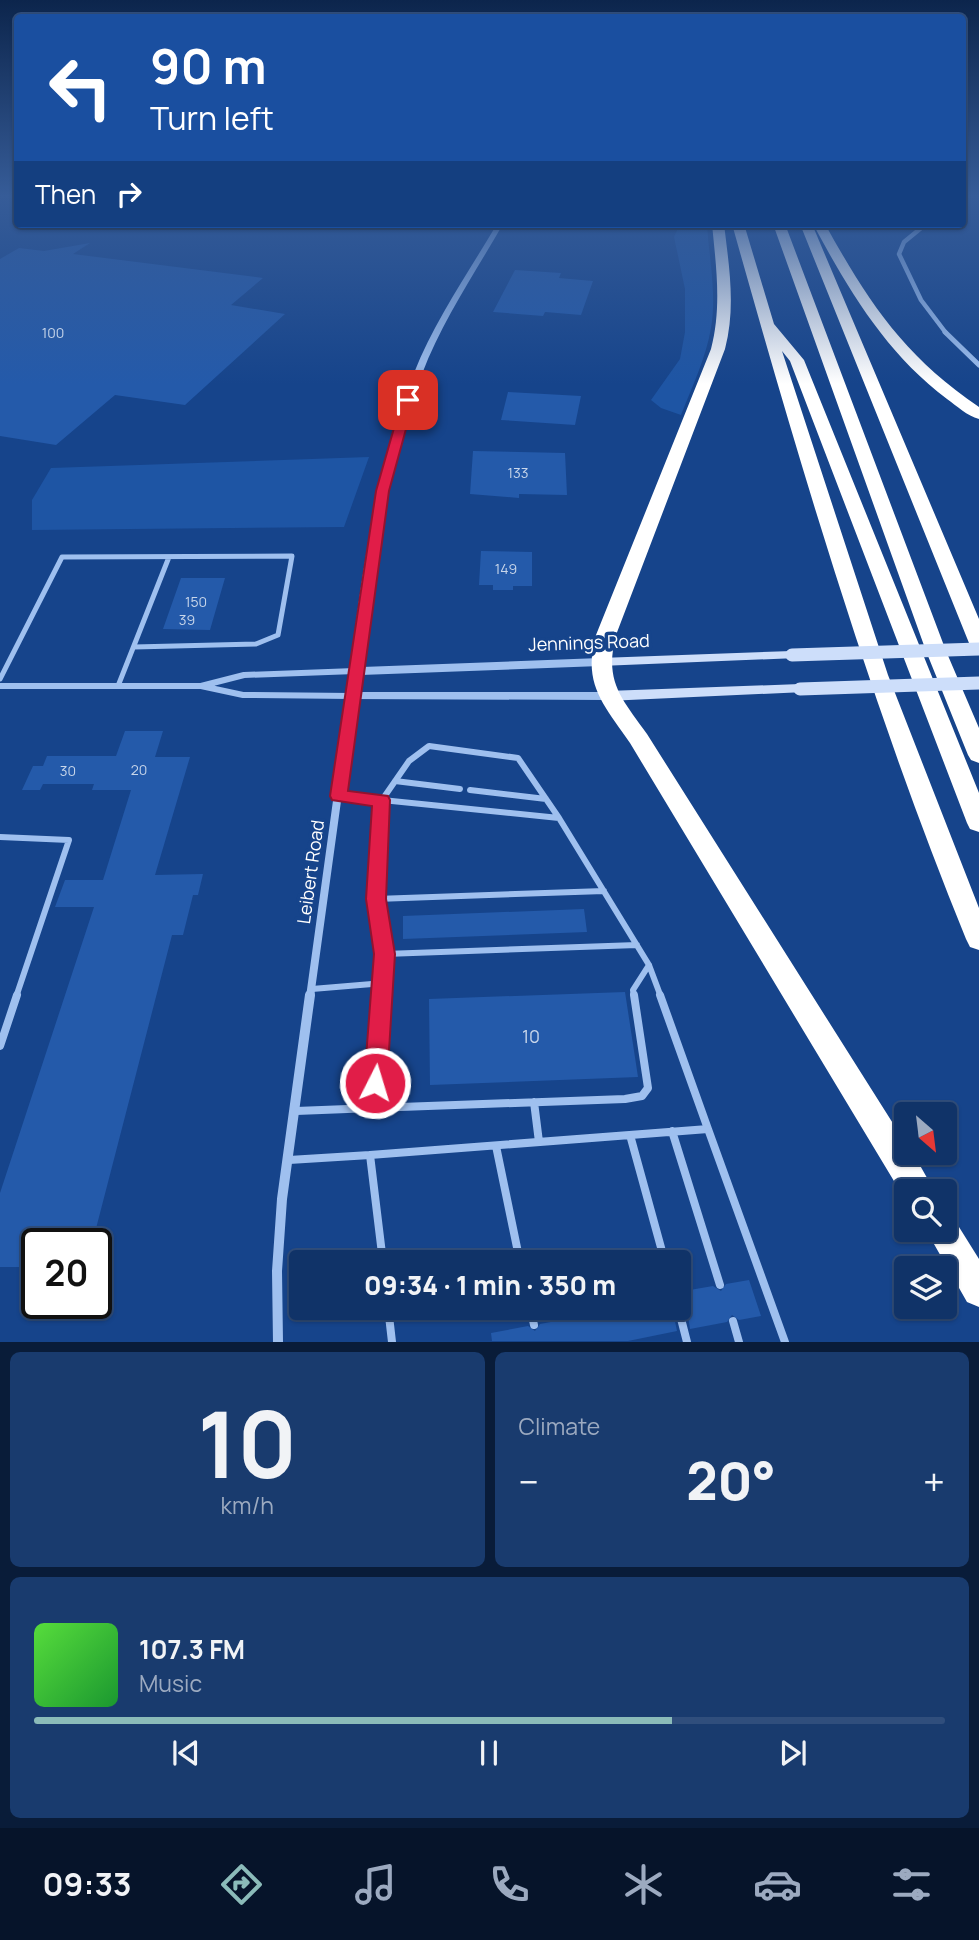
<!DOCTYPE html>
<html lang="en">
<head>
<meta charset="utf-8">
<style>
	body { margin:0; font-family:Manrope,sans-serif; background:#193b6e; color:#f1f3f6; height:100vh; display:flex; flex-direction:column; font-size:26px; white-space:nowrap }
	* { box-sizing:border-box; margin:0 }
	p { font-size:23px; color:#9caac0 }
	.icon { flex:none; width:38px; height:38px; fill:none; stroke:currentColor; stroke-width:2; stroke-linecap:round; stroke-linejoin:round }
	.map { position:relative; height:1342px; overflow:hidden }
	.details { display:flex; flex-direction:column; gap:10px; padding:10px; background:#091c39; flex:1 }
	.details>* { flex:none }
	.hud { position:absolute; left:14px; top:14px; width:952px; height:214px; border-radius:7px; box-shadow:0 2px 5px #0004,0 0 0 2px #304e7c; background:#1a4fa0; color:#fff; overflow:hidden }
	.needle { width:46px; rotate:152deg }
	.fabs { position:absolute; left:894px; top:1102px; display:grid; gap:14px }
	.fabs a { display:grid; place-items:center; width:63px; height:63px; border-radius:7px; background:#103368; box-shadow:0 2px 5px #0004,0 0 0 2px #304e7c; font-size:35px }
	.speed { position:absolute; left:21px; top:1228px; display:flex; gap:14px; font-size:35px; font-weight:700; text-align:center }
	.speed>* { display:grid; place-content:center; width:91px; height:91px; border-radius:50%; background:#103368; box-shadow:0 2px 5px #0004,0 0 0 2px #304e7c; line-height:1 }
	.speed .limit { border:4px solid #111; border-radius:10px; background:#fff; color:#111 }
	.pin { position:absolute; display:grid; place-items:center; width:60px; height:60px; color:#fff; margin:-30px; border-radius:14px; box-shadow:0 4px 10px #0006 }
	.me { position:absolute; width:77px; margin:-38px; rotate:5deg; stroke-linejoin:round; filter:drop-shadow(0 0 5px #0008) }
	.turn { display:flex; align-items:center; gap:24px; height:147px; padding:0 21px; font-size:32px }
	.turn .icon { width:91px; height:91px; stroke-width:2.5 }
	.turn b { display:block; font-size:49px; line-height:60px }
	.then { display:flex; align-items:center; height:66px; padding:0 21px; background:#0003; gap:14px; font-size:26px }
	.big { font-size:52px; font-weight:800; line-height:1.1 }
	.details .tile { flex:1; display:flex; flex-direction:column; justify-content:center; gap:10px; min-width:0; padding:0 24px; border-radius:10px; background:#193b6e }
	.details .dial { align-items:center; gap:0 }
	.dial b { font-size:91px; line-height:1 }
	.song { display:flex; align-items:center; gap:21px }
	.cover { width:84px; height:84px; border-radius:10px; background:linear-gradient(135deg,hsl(110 70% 55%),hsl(130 70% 35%)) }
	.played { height:7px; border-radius:4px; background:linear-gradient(90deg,#8bbbb9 70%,#304e7c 70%) }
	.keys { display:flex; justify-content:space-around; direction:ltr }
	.heat { display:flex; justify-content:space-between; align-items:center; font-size:38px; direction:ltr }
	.details .tiles { flex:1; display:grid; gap:10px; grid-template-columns:1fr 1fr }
	.tile:last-child { grid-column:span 2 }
	.trip { position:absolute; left:289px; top:1250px; width:402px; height:70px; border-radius:7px; background:#103368; box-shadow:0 2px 5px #0004,0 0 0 2px #304e7c; font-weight:800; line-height:70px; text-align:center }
	.menu { display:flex; height:112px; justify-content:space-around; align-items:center; background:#06142a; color:#9caac0 }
	.menu .icon { width:49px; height:49px }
	.menu .current { color:#8bbbb9 }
	.menu b { font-size:32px; color:#f1f3f6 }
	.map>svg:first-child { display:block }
	.green { fill:#1e55a4 }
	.building { fill:#245aaa }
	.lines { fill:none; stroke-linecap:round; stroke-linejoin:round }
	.service-far2 { stroke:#9fc0ef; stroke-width:5 }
	.service-far1 { stroke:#9fc0ef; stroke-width:6 }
	.service { stroke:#9fc0ef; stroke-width:8 }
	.minor-far4 { stroke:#9fc0ef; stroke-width:4.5 }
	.minor-far3 { stroke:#9fc0ef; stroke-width:5 }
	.minor-far2 { stroke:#9fc0ef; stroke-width:6 }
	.minor-far1 { stroke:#9fc0ef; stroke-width:8 }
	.minor { stroke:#9fc0ef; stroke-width:10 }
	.tertiary { fill:#9fc0ef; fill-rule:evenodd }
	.secondary { fill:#cddefa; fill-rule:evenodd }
	.motorway { fill:#fff; fill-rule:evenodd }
	.secondary-bridge { stroke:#cddefa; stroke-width:13 }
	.route { fill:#e11d48; stroke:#92132f; stroke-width:2 }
	.labels { text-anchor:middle; stroke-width:7; stroke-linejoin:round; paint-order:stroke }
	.number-label { font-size:14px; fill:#c8d6ea }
	.street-label { font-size:18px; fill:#fff; stroke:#16448b }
	.near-number-label { font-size:18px; fill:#c8d6ea }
</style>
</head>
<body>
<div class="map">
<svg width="979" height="1342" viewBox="0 0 979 1342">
	<rect width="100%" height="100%" fill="#16448b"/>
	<path class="green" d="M680 224H707C709 258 717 294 711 328 706 358 692 387 681 415L661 408 651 400 680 359 685 332V289L674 237Z
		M369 457 344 527 32 530V500L51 468Z"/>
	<path class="building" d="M90 243 73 254 263 278 231 305 285 314 185 405 115 395 56 445 0 436V259L19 248 44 251Z
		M515 270 561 273 559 278 593 281 581 315 545 312 543 316 493 312Z
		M508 392 581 396 575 425 501 420Z
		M473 451 565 453 567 495 519 494V498L470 494Z
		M481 551 532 552V586H513V590H493V585H479Z
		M181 578H225L210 630 163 629Z
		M125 731H163L155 757H190L155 875 203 874 198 895H193L183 935H172L92 1244H37V1267H0V1193L94 907H55L65 880H103L131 790H92L94 784H43L40 790H22L33 766H43L47 756H116Z
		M584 909 587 932 403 939V916Z
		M625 992 638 1077 430 1085 429 999Z
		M749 1280 761 1316 739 1320 732 1315 727 1322 690 1329 684 1291 713 1286 721 1291 726 1284Z
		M631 1307H672L677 1331 628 1341H492L491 1333 528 1326 535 1331 540 1324Z"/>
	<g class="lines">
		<path class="service-far2" d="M0 679 62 557 292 556 278 635 256 644 134 647
			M118 686 169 557"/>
		<path class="service-far1" d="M429 746 518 758 559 818 382 800 409 761Z
			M395 781 460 789
			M470 790 546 799
			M339 796 382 800 376 899 385 954 382 997
			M559 818 649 965 661 997
			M0 837 69 840 16 997
			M376 899 604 891
			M385 954 637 945
			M312 989 384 983
			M634 997 633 990 649 965"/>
		<path class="service" d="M660 995 708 1129
			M0 1046 17 995
			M534 1102 539 1142
			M373 1108 625 1099 642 1096 648 1088 634 995
			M296 1111 373 1108 382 995
			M672 1131 720 1285
			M630 1135 665 1262
			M496 1146 520 1262
			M370 1155 708 1129 785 1342
			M289 1160 370 1155 383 1262
			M388 1307 392 1342
			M530 1307 534 1325
			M678 1307 687 1342
			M733 1321 739 1342"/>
		<path class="minor-far4" d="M926 224 904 242 899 254 921 300 946 333"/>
		<path class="minor-far3" d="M945 332 979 365"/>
		<path class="minor-far2" d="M0 686H201L244 675 355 671
			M201 686 243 695 352 696 348 723"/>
		<path class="minor-far1" d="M310 997 348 721"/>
		<path class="minor" d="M278 1342 277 1271 282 1199 310 995"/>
		<path class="tertiary" d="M497 224H503C475 273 442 321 422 374 386 468 375 568 362 667L600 658 606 662 600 666 361 675 359 692H607L613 696 607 700 348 699 346 696C361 588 372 476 414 373 435 320 468 273 497 224Z"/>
		<path class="secondary" d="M792 651 799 655 797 658 600 666 593 662 600 658Z
			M800 684 805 686 807 689 805 692 607 701 600 696 607 691Z"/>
		<path class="motorway" d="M712 224H724C729 266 736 307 725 349L616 635C604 681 621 698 647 734L906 1144V1153H913L935 1192H906V1201L630 743C604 705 582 684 596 635L711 349C722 307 716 266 712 224Z
			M732 224H744L774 324 804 360 979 793V832L970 829 967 823 790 361 782 351 888 675 979 908V950L970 947 966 939C871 706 800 466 732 224Z
			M773 224H785L946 651 979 728V763L971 760 968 755 926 651Z
			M800 224H812L979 619V649L972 647 969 643Z
			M813 224H825C869 303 903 355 979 407V419C967 416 957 406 947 399 886 353 849 291 813 224Z
			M945 1215 954 1219 979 1259V1307L967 1302 926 1230H945Z"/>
		<path class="secondary-bridge" d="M792 655 979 649
			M800 689 979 683"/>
	</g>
	<linearGradient id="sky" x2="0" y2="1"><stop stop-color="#0c254c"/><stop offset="0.51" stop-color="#365c98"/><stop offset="1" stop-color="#365c98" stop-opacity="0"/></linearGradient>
	<rect width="979" height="384" fill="url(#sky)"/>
	<path class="route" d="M408 396 414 400 389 491 348 791 388 796 390 800 386 899 395 954 387 1083 383 1090 375 1093 367 1090 364 1083 374 954 366 899 372 806 332 800 330 796 376 491 402 400Z"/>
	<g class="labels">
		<g class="number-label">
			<text x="53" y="338">100</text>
			<text x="518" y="478">133</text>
			<text x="506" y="574">149</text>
			<text x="196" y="607">150</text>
			<text x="187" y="625">39</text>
			<text x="139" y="775">20</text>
			<text x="68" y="776">30</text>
		</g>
		<g class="street-label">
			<text transform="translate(589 643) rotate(-2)" y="6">Jennings Road</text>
			<text transform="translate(311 872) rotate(-82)" y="6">Leibert Road</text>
		</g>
		<g class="near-number-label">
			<text x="531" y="1043">10</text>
		</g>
	</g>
</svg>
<div class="fabs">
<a><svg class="needle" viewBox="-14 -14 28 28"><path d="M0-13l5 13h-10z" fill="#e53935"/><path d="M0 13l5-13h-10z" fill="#9caac0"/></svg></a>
<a><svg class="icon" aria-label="search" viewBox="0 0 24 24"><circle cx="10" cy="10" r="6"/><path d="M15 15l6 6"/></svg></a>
<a><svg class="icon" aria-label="layers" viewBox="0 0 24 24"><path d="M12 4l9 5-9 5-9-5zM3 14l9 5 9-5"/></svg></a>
</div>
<div class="speed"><div class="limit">20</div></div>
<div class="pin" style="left:408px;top:400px;background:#d93025"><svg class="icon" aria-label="arrive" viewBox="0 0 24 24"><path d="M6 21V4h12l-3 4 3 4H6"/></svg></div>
<svg class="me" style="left:375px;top:1083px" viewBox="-20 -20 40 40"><circle r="17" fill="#e11d48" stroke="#fff" stroke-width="3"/><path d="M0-11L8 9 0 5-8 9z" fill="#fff"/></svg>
<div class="trip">09:34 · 1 min · 350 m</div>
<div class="hud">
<div class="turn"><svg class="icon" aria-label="left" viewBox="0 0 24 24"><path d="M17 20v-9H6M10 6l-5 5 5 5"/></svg><div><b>90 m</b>Turn left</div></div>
<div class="then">Then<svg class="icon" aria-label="right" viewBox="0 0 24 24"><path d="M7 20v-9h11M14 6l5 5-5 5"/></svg></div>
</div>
</div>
<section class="details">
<div class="tiles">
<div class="tile dial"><b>10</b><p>km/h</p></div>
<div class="tile"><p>Climate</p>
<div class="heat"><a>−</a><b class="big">20°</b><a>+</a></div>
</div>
<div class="tile">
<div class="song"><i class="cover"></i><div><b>107.3 FM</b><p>Music</p></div></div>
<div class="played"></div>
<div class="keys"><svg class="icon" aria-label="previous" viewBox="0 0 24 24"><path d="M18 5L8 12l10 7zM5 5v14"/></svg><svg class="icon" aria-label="pause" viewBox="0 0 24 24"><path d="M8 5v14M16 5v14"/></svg><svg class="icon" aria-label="next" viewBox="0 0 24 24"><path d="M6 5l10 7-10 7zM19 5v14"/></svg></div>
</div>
</div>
</section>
<nav class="menu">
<b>09:33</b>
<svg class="icon current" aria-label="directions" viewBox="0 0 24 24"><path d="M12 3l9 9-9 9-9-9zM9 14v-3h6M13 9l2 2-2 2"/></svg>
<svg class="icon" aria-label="music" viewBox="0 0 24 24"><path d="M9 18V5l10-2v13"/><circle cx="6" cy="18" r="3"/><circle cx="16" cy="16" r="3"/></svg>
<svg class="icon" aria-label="phone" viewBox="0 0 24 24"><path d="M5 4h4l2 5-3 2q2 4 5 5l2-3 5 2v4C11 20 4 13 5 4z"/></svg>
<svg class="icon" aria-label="climate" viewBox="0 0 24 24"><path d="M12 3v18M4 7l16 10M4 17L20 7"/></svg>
<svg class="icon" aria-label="car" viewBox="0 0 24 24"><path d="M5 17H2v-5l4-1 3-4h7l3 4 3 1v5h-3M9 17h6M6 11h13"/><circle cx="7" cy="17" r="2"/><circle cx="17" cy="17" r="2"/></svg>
<svg class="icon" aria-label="filters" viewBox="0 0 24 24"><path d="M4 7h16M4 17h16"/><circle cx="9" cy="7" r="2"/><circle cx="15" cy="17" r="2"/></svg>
</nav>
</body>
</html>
